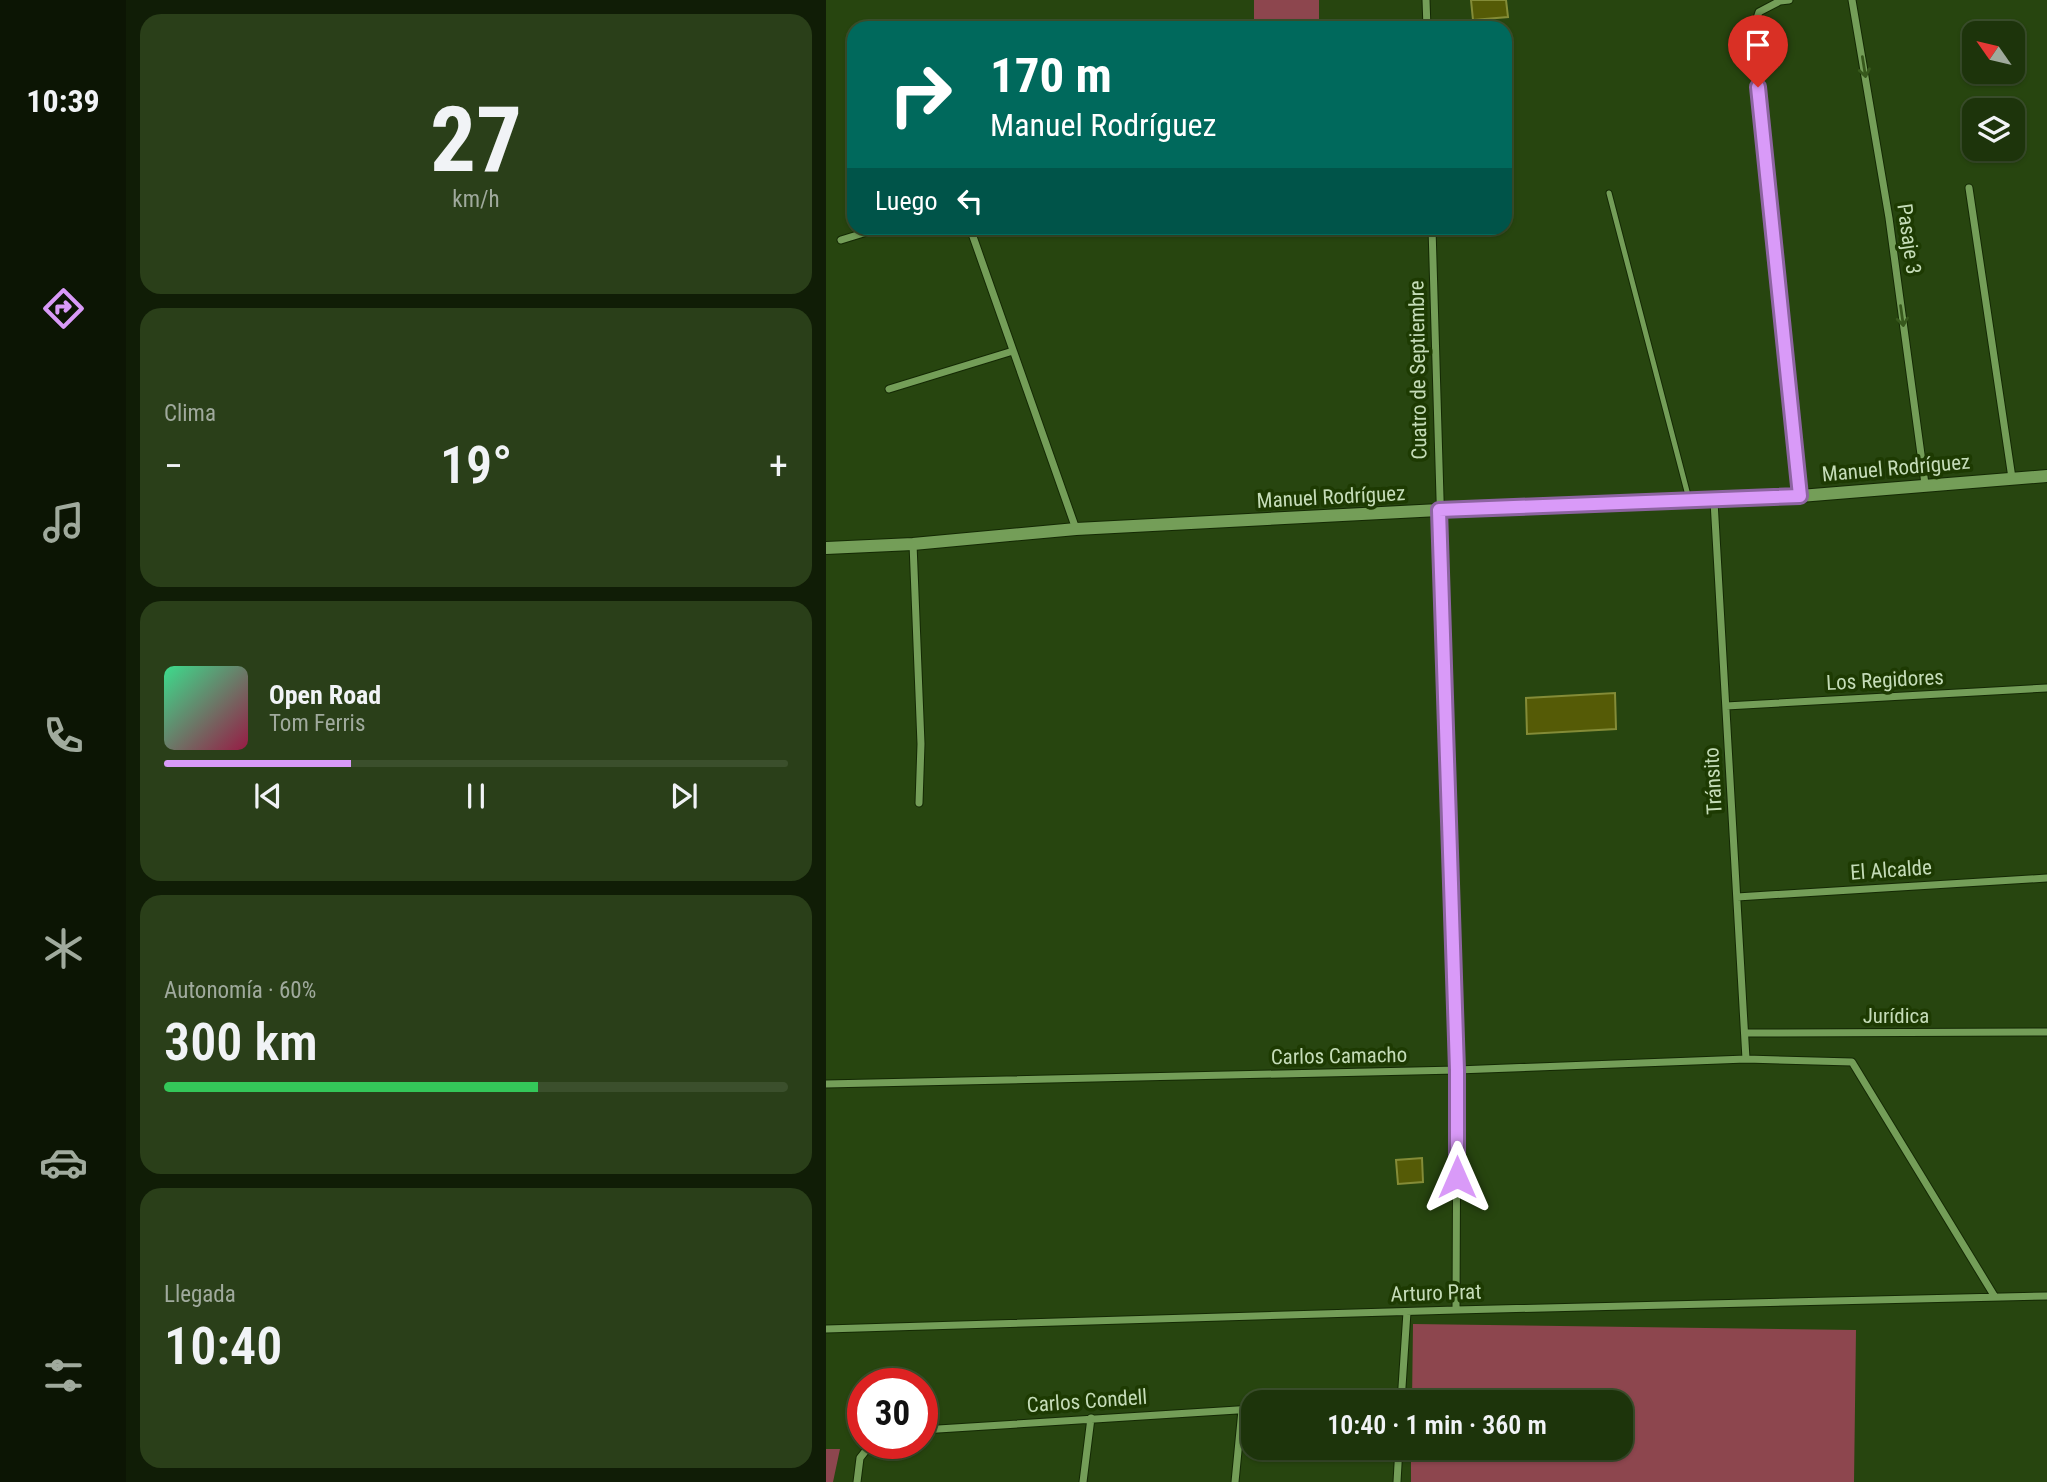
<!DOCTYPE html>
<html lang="es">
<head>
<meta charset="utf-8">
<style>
	body { margin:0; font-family:"Roboto Condensed",sans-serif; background:#2a3f19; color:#f1f3f6; height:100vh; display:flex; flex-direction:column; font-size:26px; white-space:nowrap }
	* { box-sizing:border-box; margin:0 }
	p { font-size:23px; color:#a0aa9d }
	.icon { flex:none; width:38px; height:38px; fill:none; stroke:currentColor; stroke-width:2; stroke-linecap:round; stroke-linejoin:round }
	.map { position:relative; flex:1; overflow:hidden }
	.sheet { display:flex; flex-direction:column; gap:14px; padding:14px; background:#101d06; width:700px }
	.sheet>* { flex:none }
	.banner { position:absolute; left:21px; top:21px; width:665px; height:214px; border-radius:21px; box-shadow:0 2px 5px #0004,0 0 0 2px #3b4f2c; background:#00695c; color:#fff; overflow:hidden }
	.needle { width:46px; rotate:304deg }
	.tools { position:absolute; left:1136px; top:21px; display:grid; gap:14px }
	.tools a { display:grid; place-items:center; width:63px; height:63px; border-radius:14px; background:#1d340b; box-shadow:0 2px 5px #0004,0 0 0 2px #3b4f2c; font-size:35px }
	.speed { position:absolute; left:21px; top:1368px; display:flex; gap:14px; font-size:35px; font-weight:700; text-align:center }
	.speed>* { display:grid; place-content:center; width:91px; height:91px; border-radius:50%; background:#1d340b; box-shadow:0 2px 5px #0004,0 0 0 2px #3b4f2c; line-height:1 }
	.speed .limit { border:10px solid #d22; background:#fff; color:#111 }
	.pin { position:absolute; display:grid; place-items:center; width:60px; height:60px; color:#fff; margin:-72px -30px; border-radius:50% 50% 50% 0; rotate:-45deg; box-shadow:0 0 7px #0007 }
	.pin .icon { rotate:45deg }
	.me { position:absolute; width:77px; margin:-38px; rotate:0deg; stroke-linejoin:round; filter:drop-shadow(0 0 5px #0008) }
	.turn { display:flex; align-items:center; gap:24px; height:147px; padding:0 28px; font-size:32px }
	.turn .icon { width:91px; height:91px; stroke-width:2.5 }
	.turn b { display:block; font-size:49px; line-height:60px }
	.then { display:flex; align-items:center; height:66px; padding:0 28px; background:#0003; gap:14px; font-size:26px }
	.big { font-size:52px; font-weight:600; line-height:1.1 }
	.sheet .tile { flex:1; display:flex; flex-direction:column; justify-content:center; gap:10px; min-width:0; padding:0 24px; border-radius:21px; background:#2a3f19 }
	.sheet .dial { align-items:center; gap:0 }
	.dial b { font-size:91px; line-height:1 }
	.song { display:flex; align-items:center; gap:21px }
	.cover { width:84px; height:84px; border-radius:10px; background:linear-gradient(135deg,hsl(150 70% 55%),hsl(340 70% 35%)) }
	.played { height:7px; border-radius:4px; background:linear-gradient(90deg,#d99af8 30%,#3b4f2c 30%) }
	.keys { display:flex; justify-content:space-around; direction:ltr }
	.heat { display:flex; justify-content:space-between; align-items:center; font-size:38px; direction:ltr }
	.charge { height:10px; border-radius:5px; background:linear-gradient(90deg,#34c759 60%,#3b4f2c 0) }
	.trip { position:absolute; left:415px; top:1390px; width:392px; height:70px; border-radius:21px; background:#1d340b; box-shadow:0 2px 5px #0004,0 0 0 2px #3b4f2c; font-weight:600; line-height:70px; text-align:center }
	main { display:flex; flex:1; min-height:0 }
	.tabs { display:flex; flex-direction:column; width:126px; justify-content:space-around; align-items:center; background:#0c1504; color:#a0aa9d }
	.tabs .icon { width:49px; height:49px }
	.tabs .current { color:#d99af8 }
	.tabs b { font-size:32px; color:#f1f3f6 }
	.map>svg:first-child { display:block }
	.green { fill:#8d464e }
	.building { fill:#555b06; stroke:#848c37; stroke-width:2 }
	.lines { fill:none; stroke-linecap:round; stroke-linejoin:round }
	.service-casing { stroke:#142904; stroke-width:7 }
	.minor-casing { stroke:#142904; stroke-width:9 }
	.tertiary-casing { stroke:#142904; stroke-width:14 }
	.service { stroke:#749e58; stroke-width:5 }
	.minor { stroke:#749e58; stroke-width:7 }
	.tertiary { stroke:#749e58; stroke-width:12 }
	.oneway { stroke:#37581c }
	.route-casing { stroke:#8d64a1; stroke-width:18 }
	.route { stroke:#d99af8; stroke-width:12 }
	.labels { text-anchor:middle; stroke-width:7; stroke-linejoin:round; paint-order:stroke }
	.street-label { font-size:21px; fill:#c5dcb8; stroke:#1d3a02 }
</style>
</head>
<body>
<main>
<nav class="tabs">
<b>10:39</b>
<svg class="icon current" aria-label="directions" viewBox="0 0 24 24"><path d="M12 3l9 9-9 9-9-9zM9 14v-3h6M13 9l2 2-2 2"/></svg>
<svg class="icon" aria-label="music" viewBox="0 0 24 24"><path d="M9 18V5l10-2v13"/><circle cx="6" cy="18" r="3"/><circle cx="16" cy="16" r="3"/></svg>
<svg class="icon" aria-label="phone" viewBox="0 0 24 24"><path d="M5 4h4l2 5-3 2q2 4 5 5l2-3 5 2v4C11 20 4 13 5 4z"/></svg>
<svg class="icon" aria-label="climate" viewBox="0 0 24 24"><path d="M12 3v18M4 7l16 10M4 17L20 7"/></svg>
<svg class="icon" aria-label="car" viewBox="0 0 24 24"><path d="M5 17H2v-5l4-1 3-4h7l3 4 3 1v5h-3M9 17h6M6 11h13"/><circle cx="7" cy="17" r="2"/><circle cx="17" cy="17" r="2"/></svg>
<svg class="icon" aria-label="filters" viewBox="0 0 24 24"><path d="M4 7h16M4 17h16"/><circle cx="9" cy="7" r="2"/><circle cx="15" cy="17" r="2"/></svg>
</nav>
<section class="sheet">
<div class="tile dial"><b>27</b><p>km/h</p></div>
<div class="tile"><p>Clima</p>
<div class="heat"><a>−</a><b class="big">19°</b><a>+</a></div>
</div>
<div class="tile">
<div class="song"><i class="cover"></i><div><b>Open Road</b><p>Tom Ferris</p></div></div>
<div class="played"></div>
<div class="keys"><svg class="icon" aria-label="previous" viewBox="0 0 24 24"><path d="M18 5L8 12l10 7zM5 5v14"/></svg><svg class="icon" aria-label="pause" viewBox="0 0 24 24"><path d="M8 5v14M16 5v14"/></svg><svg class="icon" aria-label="next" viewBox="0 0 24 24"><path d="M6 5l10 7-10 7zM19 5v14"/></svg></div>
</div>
<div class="tile"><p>Autonomía · 60%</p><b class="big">300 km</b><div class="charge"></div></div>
<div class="tile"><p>Llegada</p><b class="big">10:40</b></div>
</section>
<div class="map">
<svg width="1221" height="1482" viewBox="0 0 1221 1482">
	<rect width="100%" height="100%" fill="#27450f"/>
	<path class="green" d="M428 0H493V28H428Z
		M587 1324 1030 1330 1028 1482H585V1447H794V1402H586Z
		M0 1449H14L7 1482H0Z"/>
	<path class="building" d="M645 0H680L682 17 647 20Z
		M789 693 790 729 701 734 700 698Z
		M596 1158 597 1182 572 1184 570 1160Z"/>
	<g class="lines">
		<defs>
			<path id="service" d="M783 193 863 499"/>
			<path id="minor" d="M600 0 601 28
				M963 0 954 1 933 12 926 33 974 496
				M1026 0 1063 218 1099 484
				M1143 188 1186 478
				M144 228 250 529
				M606 228 631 1070 630 1310
				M15 240 54 228
				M63 389 187 351
				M888 501 920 1059
				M87 544 95 744 93 803
				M900 706 1221 688
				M911 897 1221 878
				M919 1033 1221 1032
				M0 1084 631 1070 920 1059 1026 1062 1169 1297
				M0 1329 630 1310 1221 1296
				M575 1402 581 1312
				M96 1430 427 1409
				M31 1482 34 1458 45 1444
				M257 1482 265 1418
				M409 1482 416 1410
				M571 1482 573 1447"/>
			<path id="tertiary" d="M0 548 87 544 250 529 613 510 974 496 1221 476"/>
		</defs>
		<use href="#service" class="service-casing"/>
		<use href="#minor" class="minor-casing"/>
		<use href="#tertiary" class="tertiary-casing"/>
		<use href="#service" class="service"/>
		<use href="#minor" class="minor"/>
		<use href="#tertiary" class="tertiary"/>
	</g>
	<defs><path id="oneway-shaft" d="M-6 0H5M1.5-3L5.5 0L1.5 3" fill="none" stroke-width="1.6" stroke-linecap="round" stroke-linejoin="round" transform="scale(1.75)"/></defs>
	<g class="oneway">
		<use href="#oneway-shaft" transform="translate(1038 67) rotate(81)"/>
		<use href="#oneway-shaft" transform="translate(1076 316) rotate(82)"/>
	</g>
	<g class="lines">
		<defs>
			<path id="route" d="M631 1177V1070L613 510 974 496 932 87"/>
		</defs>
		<use href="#route" class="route-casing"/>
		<use href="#route" class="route"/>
	</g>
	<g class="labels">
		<g class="street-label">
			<text transform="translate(1083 239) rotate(82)" y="7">Pasaje 3</text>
			<text transform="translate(592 370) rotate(-91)" y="7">Cuatro de Septiembre</text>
			<text transform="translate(1070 468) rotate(-5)" y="7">Manuel Rodríguez</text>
			<text transform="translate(505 497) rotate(-3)" y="7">Manuel Rodríguez</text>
			<text transform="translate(1059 680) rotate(-3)" y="7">Los Regidores</text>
			<text transform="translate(887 781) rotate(-93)" y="7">Tránsito</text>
			<text transform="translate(1065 870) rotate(-4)" y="7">El Alcalde</text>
			<text x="1070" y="1023">Jurídica</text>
			<text transform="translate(513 1056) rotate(-1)" y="7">Carlos Camacho</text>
			<text transform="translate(610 1293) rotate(-2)" y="7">Arturo Prat</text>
			<text transform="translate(261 1401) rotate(-4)" y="7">Carlos Condell</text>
		</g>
	</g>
</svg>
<div class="tools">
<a><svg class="needle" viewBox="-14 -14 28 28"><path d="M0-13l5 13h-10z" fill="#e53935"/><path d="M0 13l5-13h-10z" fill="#a0aa9d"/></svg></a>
<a><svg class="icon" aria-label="layers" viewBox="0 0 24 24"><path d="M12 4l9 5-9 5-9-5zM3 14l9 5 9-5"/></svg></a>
</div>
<div class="speed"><div class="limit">30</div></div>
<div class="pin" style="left:932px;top:87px;background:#d93025"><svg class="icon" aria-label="arrive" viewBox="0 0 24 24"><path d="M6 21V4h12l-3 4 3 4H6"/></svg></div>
<svg class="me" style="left:631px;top:1177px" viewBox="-20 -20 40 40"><path d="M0-17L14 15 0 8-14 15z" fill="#d99af8" stroke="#fff" stroke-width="4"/></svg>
<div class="trip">10:40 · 1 min · 360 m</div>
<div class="banner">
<div class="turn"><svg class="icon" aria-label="right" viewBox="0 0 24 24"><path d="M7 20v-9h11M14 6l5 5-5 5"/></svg><div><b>170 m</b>Manuel Rodríguez</div></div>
<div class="then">Luego<svg class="icon" aria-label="left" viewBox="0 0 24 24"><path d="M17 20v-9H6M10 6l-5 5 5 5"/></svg></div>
</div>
</div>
</main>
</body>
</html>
